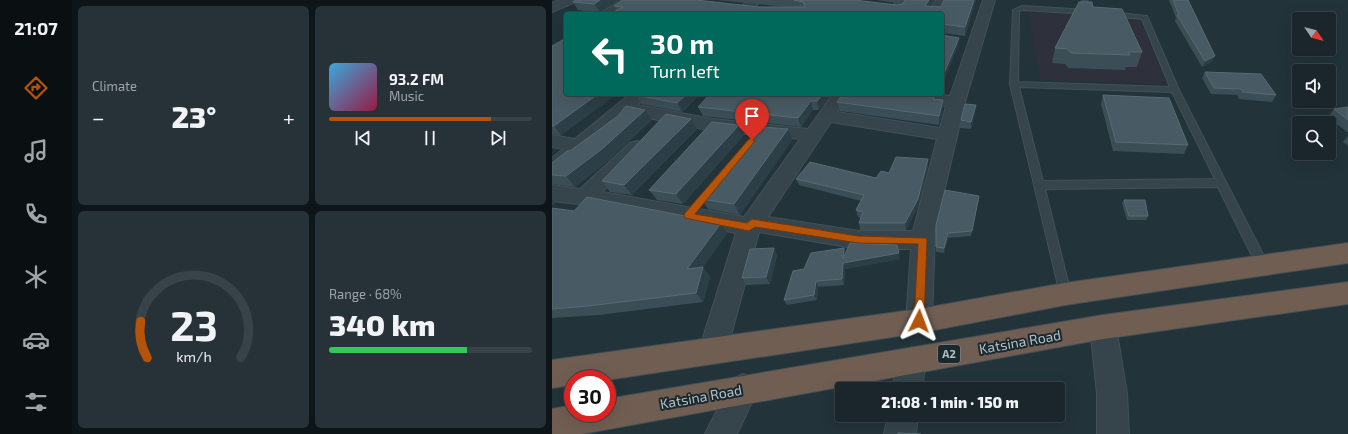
<!DOCTYPE html>
<html lang="en">
<head>
<meta charset="utf-8">
<style>
	body { margin:0; font-family:"Exo 2",sans-serif; background:#273238; color:#f1f3f6; height:100vh; display:flex; flex-direction:column; font-size:15px; white-space:nowrap }
	* { box-sizing:border-box; margin:0 }
	p { font-size:13px; color:#9fa5a9 }
	.icon { flex:none; width:22px; height:22px; fill:none; stroke:currentColor; stroke-width:2; stroke-linecap:round; stroke-linejoin:round }
	.map { position:relative; flex:1; overflow:hidden }
	.details { display:flex; flex-direction:column; gap:6px; padding:6px; background:#0e1518; width:480px }
	.details>* { flex:none }
	.banner { position:absolute; left:12px; top:12px; width:380px; height:84px; border-radius:4px; box-shadow:0 4px 16px #0002,0 0 0 1px #384348; background:#00695c; color:#fff; overflow:hidden }
	.needle { width:26px; rotate:125deg }
	.buttons { position:absolute; left:740px; top:12px; display:grid; gap:8px }
	.buttons a { display:grid; place-items:center; width:44px; height:44px; border-radius:4px; background:#1a262c; box-shadow:0 4px 16px #0002,0 0 0 1px #384348; font-size:20px }
	.speed { position:absolute; left:12px; top:370px; display:flex; gap:8px; font-size:20px; font-weight:700; text-align:center }
	.speed>* { display:grid; place-content:center; width:52px; height:52px; border-radius:50%; background:#1a262c; box-shadow:0 4px 16px #0002,0 0 0 1px #384348; line-height:1 }
	.speed .limit { border:6px solid #d22; background:#fff; color:#111 }
	.pin { position:absolute; display:grid; place-items:center; width:34px; height:34px; color:#fff; margin:-41px -17px; border-radius:50% 50% 50% 0; rotate:-45deg; box-shadow:0 0 4px #0007 }
	.pin .icon { rotate:45deg }
	.me { position:absolute; width:44px; margin:-22px; rotate:3deg; stroke-linejoin:round; filter:drop-shadow(0 0 3px #0008) }
	.turn { display:flex; align-items:center; gap:14px; height:84px; padding:0 20px; font-size:18px }
	.turn .icon { width:52px; height:52px; stroke-width:2.5 }
	.turn b { display:block; font-size:28px; line-height:34px }
	.big { font-size:30px; font-weight:800; line-height:1.1 }
	.details .card { flex:1; display:flex; flex-direction:column; justify-content:center; gap:6px; min-width:0; padding:0 14px; border-radius:6px; background:#273238 }
	.details .dial { align-items:center; gap:0 }
	.dial svg { height:104px; overflow:visible; fill:none; stroke:#384348; stroke-width:7; stroke-linecap:round; text-anchor:middle }
	.dial text { fill:#f1f3f6; stroke:none }
	.song { display:flex; align-items:center; gap:12px }
	.cover { width:48px; height:48px; border-radius:6px; background:linear-gradient(135deg,hsl(200 70% 55%),hsl(340 70% 35%)) }
	.played { height:4px; border-radius:2px; background:linear-gradient(90deg,#b45309 80%,#384348 80%) }
	.keys { display:flex; justify-content:space-around; direction:ltr }
	.heat { display:flex; justify-content:space-between; align-items:center; font-size:22px; direction:ltr }
	.charge { height:6px; border-radius:3px; background:linear-gradient(90deg,#34c759 68%,#384348 0) }
	.details .tiles { flex:1; display:grid; gap:6px; grid-template-columns:repeat(2,1fr) }
	.trip { position:absolute; left:283px; top:382px; width:230px; height:40px; border-radius:4px; background:#1a262c; box-shadow:0 4px 16px #0002,0 0 0 1px #384348; font-weight:800; line-height:40px; text-align:center }
	main { display:flex; flex:1; min-height:0 }
	.tabs { display:flex; flex-direction:column; width:72px; justify-content:space-around; align-items:center; background:#0a0f12; color:#9fa5a9 }
	.tabs .icon { width:28px; height:28px }
	.tabs .on { color:#b45309 }
	.tabs b { font-size:18px; color:#f1f3f6 }
	.map>svg:first-child { display:block }
	.medical { fill:#2e303c }
	.lines { fill:none; stroke-linecap:round; stroke-linejoin:round }
	.lane-casing { stroke:#425057; stroke-width:2 }
	.street-casing { stroke:#425057; stroke-width:2 }
	.highway-casing { stroke:#414f55; stroke-width:2 }
	.lane { fill:#36444b; fill-rule:evenodd }
	.street { fill:#36444b; fill-rule:evenodd }
	.highway { fill:#715e53; fill-rule:evenodd }
	.wall { fill:#3b4e56 }
	.shaded-wall { fill:#2c3e46 }
	.building { fill:#485a63; stroke:#586a72 }
	.route { fill:#b45309; stroke:#753606 }
	.labels { text-anchor:middle; stroke-width:4; stroke-linejoin:round; paint-order:stroke }
	.shield { fill:#1b292f; stroke:#849299; stroke-width:1 }
	.shield-label { font-size:11px; font-weight:bold; fill:#b1bfc7 }
	.near-street-label { font-size:14px; fill:#b1bfc7; stroke:#1b292f }
</style>
</head>
<body>
<main>
<nav class="tabs">
<b>21:07</b>
<svg class="icon on" aria-label="directions" viewBox="0 0 24 24"><path d="M12 3l9 9-9 9-9-9zM9 14v-3h6M13 9l2 2-2 2"/></svg>
<svg class="icon" aria-label="music" viewBox="0 0 24 24"><path d="M9 18V5l10-2v13"/><circle cx="6" cy="18" r="3"/><circle cx="16" cy="16" r="3"/></svg>
<svg class="icon" aria-label="phone" viewBox="0 0 24 24"><path d="M5 4h4l2 5-3 2q2 4 5 5l2-3 5 2v4C11 20 4 13 5 4z"/></svg>
<svg class="icon" aria-label="climate" viewBox="0 0 24 24"><path d="M12 3v18M4 7l16 10M4 17L20 7"/></svg>
<svg class="icon" aria-label="car" viewBox="0 0 24 24"><path d="M5 17H2v-5l4-1 3-4h7l3 4 3 1v5h-3M9 17h6M6 11h13"/><circle cx="7" cy="17" r="2"/><circle cx="17" cy="17" r="2"/></svg>
<svg class="icon" aria-label="filters" viewBox="0 0 24 24"><path d="M4 7h16M4 17h16"/><circle cx="9" cy="7" r="2"/><circle cx="15" cy="17" r="2"/></svg>
</nav>
<section class="details">
<div class="tiles">
<div class="card"><p>Climate</p>
<div class="heat"><a>−</a><b class="big">23°</b><a>+</a></div>
</div>
<div class="card">
<div class="song"><i class="cover"></i><div><b>93.2 FM</b><p>Music</p></div></div>
<div class="played"></div>
<div class="keys"><svg class="icon" aria-label="previous" viewBox="0 0 24 24"><path d="M18 5L8 12l10 7zM5 5v14"/></svg><svg class="icon" aria-label="pause" viewBox="0 0 24 24"><path d="M8 5v14M16 5v14"/></svg><svg class="icon" aria-label="next" viewBox="0 0 24 24"><path d="M6 5l10 7-10 7zM19 5v14"/></svg></div>
</div>
<div class="card dial"><svg viewBox="0 0 100 80">
<path d="M14 69A42 42 0 1 1 86 69"/>
<path d="M14 69A42 42 0 0 1 9 41" stroke="#b45309"/>
<text x="50" y="56" font-size="32" font-weight="700">23</text>
<text x="50" y="72" font-size="11">km/h</text>
</svg></div>
<div class="card"><p>Range · 68%</p><b class="big">340 km</b><div class="charge"></div></div>
</div>
</section>
<div class="map">
<svg width="796" height="434" viewBox="0 0 796 434">
	<rect width="100%" height="100%" fill="#23333a"/>
	<path class="medical" d="M476 12 588 18 613 81 608 84 488 80Z"/>
	<g class="lines">
		<defs>
			<path id="lane" d="M470 6 536 10 539 12 536 14 471 10 467 11 466 82 618 87 590 19 559 16 556 14 559 12 595 16 627 90 717 266 715 270 711 271 707 270 666 187 493 189 519 294 517 298 513 300 509 298 458 84 461 10ZM467 87 620 92 663 179 491 181Z"/>
			<path id="street" d="M7 0H23L21 3 0 12V3Z
				M70 0H85L65 14H49L51 11Z
				M197 0H211L194 14H179Z
				M345 0H357L349 14H335Z
				M384 0H396L389 14H375Z
				M431 0H443L413 102 383 230 380 321 376 330 367 333 358 330 354 321 359 249H307L207 232 175 350 171 359 161 363 151 359 147 350 184 233 43 206 0 201V185L28 189 78 143 85 141 92 143 94 147 92 151 50 192 192 217 248 139 161 131 76 114 7 174 0 176V158L11 149 0 147V135L23 139 78 94H96L85 105 161 119 256 129 281 94H297L285 112 388 128 394 106 348 99 342 98 340 94H383L398 96ZM279 122 385 139 361 231H307L216 217Z
				M551 315 560 318 564 327 575 394 577 434H545V394L538 327 542 318Z
				M360 347 370 351 374 361 370 389H340L346 361 350 351Z
				M191 374 201 379 206 389 185 434H153L181 379Z
				M336 415H366L364 434H332Z"/>
			<path id="highway" d="M796 243V263L513 305 367 333 55 380 21 379V385L0 388V360L367 309 513 283Z
				M796 282V304L551 339 30 434H0V409L21 405V413H55V399L551 315Z"/>
		</defs>
		<use href="#lane" class="lane-casing"/>
		<use href="#street" class="street-casing"/>
		<use href="#highway" class="highway-casing"/>
		<use href="#lane" class="lane"/>
		<use href="#street" class="street"/>
		<use href="#highway" class="highway"/>
	</g>
	<path class="wall" d="M67 0 50 10 48 13 26 10 21 2Z
		M165 0H302L345 5 351 4 324 0H382L378 6 389 7 424 0 413 36 390 33 65 10 62 6 235 7Z
		M529 0H537L536 2 541 7 590 52 585 67H574L573 70 516 68 513 64 500 63 503 48Z
		M617 0H636L661 61 650 67 623 21 624 18Z
		M0 46 14 94H65L9 135 0 134Z
		M653 72 724 95 720 102 687 99 685 95 659 94 650 78Z
		M84 94H149L130 112 89 104 84 95Z
		M280 94 267 110H261L249 127 151 116 146 107Z
		M551 95 636 145 632 154 561 151 549 104Z
		M382 100 391 110 387 125 288 111 285 102Z
		M796 107V132H795L776 117 782 109Z
		M423 113 419 129 408 128 409 120Z
		M139 119 145 129 80 195 58 192 50 181Z
		M100 120 58 159 23 187 0 184V163L18 151Z
		M192 135 131 204 105 200 97 190Z
		M796 136V146L791 142Z
		M240 140 188 215 156 209 149 199Z
		M376 159V166L366 206 354 230H308L307 223 309 218 306 217 304 210 309 201 247 185 244 179 324 178 337 173Z
		M426 200 419 236 396 238 392 253 384 252V225Z
		M572 200 596 216 594 220H575L570 203Z
		M0 208 22 211 169 223 175 233 151 267 158 277 151 302 47 315 0 318Z
		M292 248 294 254 348 259 293 269 292 285 266 287 265 300 235 305 232 300 252 269Z
		M225 255 218 284 194 285 190 278Z"/>
	<path class="shaded-wall" d="M48 0H67L50 10 48 13 43 4 45 2Z
		M377 0H382L374 14 373 6Z
		M422 0H424L413 36V27Z
		M407 38 406 46 390 87V78Z
		M663 56 661 61 650 67 653 61Z
		M46 94H65L9 135 2 126Z
		M135 94H149L130 112 125 103Z
		M271 94H280L267 110 265 101Z
		M391 100V110L387 125V116Z
		M259 101 261 110 249 127 246 118Z
		M424 105 423 113 419 129V122Z
		M93 110 100 120 58 159 23 187 14 176Z
		M139 119 145 129 80 195 72 185Z
		M187 125 192 135 131 204 124 194Z
		M236 129 240 140 188 215 182 204Z
		M376 159V166L366 206 354 230 353 223Z
		M0 199 4 203 0 206Z
		M169 223 175 233 151 267 158 277 151 302 144 293 135 269Z
		M396 233V238L392 253V248Z
		M222 248 225 255 218 284 214 277Z
		M292 248 294 254 347 253 348 259 293 269 292 285 290 279Z
		M264 281 266 287 265 300 262 295Z"/>
	<path class="building" d="M24 0H48L45 2 43 4 21 2Z
		M71 0H144L207 7H252L253 6 251 2 242 0H302L345 5 351 4 353 0H377L373 6 389 7 392 0H422L413 27 390 24V14H58L71 7 62 6Z
		M621 0H636L663 56 653 61 625 15H627Z
		M527 2H540L541 7 570 9 590 52H576L578 55 519 53 516 49 503 48Z
		M390 35 407 38 390 78Z
		M14 38V94H46L2 126H0V46Z
		M653 72 709 74 724 95 691 92 689 89 662 88Z
		M84 94H135L125 103 84 95Z
		M158 94H271L265 101H259L246 118 146 107Z
		M291 94H365L382 97 381 99 391 100 387 116 285 102Z
		M551 95 617 98 636 145 564 142Z
		M413 104 424 105 419 122 409 120Z
		M74 106 93 110 50 149 14 176 0 175V163L15 151H18L66 116Z
		M796 107V120L782 109Z
		M114 114 139 119 72 185 50 181Z
		M160 122 187 125 124 194 97 190Z
		M211 127 236 129 182 204 149 199Z
		M344 157 376 159 366 199 353 223H307L311 212 304 210 312 195 244 179 258 162 324 178 329 171 337 173Z
		M393 190 427 196 420 231 396 233 392 248 384 247V225Z
		M35 197 169 223 135 269 151 267 144 293 36 306 0 309V208L22 211Z
		M572 200H593L596 216H577Z
		M298 243 345 245 347 253 291 263 290 279 264 281 262 295 232 300 241 271 252 269 259 253 292 248 291 259Z
		M222 248 214 277 190 278 198 249Z
		M346 433 369 434H346Z"/>
	<path class="route" d="M200 138 202 139V142L143 214 195 223 200 219 306 236 374 238 375 240 372 321 371 324 367 326 363 324 362 321 366 244 306 243 203 227 197 231 133 218 132 216 133 213 197 139Z"/>
	<g class="labels">
		<rect class="shield" x="386" y="345" width="22" height="18" rx="3"/>
		<g class="shield-label">
			<text x="397" y="358">A2</text>
		</g>
		<g class="near-street-label">
			<text transform="translate(468 342) rotate(-10)" y="5">Katsina Road</text>
			<text transform="translate(149 397) rotate(-10)" y="5">Katsina Road</text>
		</g>
	</g>
</svg>
<div class="buttons">
<a><svg class="needle" viewBox="-14 -14 28 28"><path d="M0-13l5 13h-10z" fill="#e53935"/><path d="M0 13l5-13h-10z" fill="#9fa5a9"/></svg></a>
<a><svg class="icon" aria-label="sound" viewBox="0 0 24 24"><path d="M4 9h4l5-4v14l-5-4H4zM17 9q2 3 0 6"/></svg></a>
<a><svg class="icon" aria-label="search" viewBox="0 0 24 24"><circle cx="10" cy="10" r="6"/><path d="M15 15l6 6"/></svg></a>
</div>
<div class="speed"><div class="limit">30</div></div>
<div class="pin" style="left:200px;top:140px;background:#d93025"><svg class="icon" aria-label="arrive" viewBox="0 0 24 24"><path d="M6 21V4h12l-3 4 3 4H6"/></svg></div>
<svg class="me" style="left:367px;top:321px" viewBox="-20 -20 40 40"><path d="M0-17L14 15 0 8-14 15z" fill="#b45309" stroke="#fff" stroke-width="4"/></svg>
<div class="trip">21:08 · 1 min · 150 m</div>
<div class="banner">
<div class="turn"><svg class="icon" aria-label="left" viewBox="0 0 24 24"><path d="M17 20v-9H6M10 6l-5 5 5 5"/></svg><div><b>30 m</b>Turn left</div></div>
</div>
</div>
</main>
</body>
</html>
